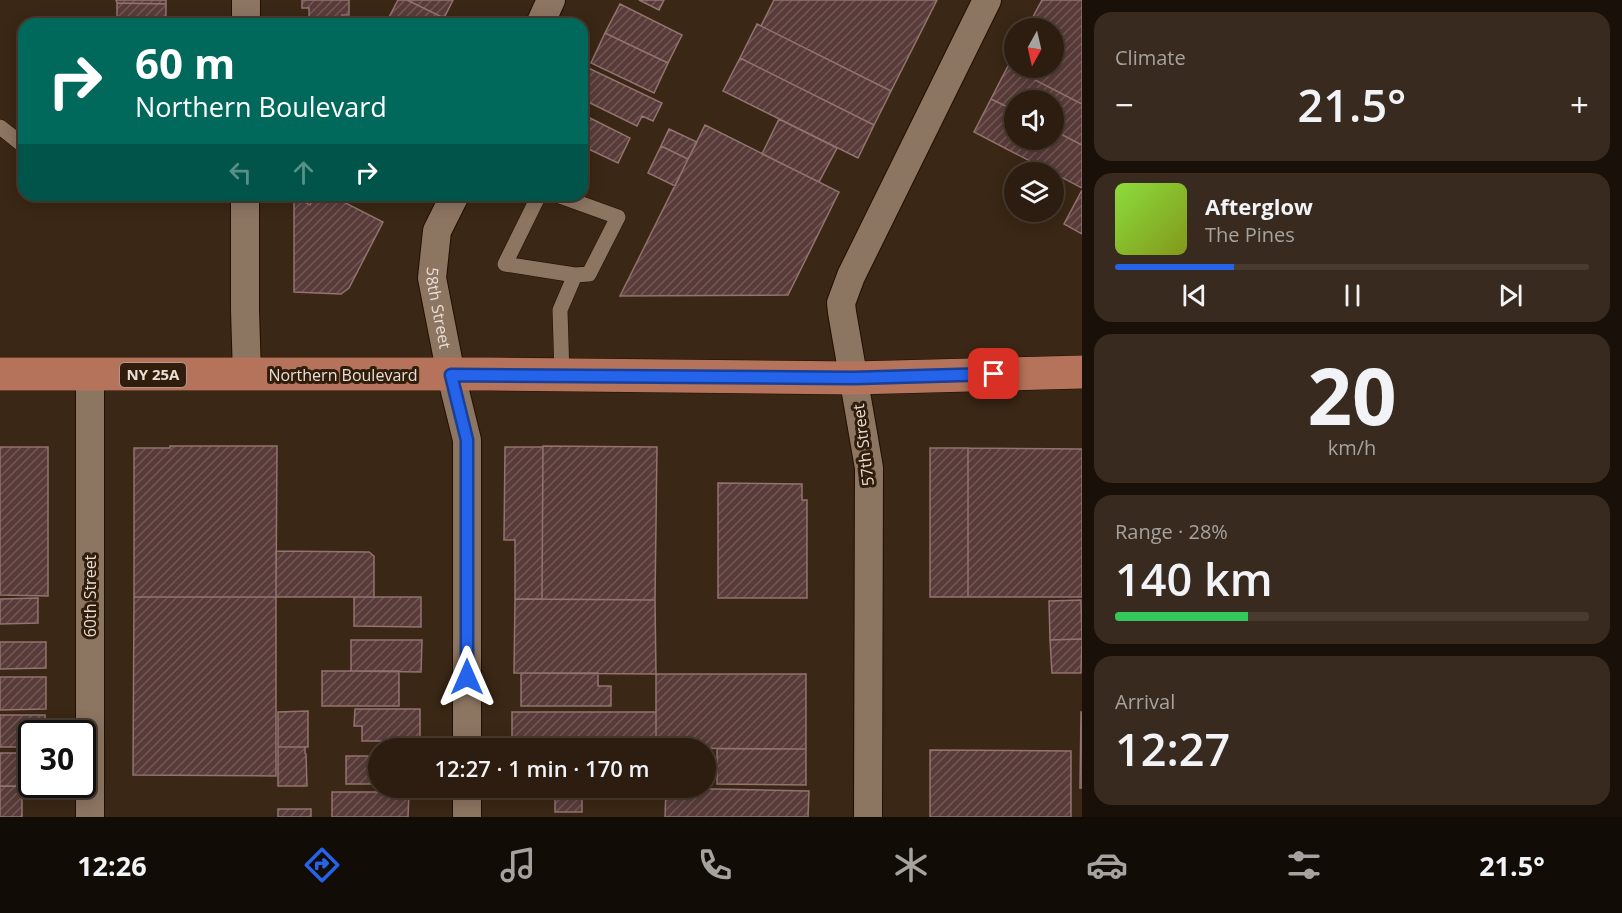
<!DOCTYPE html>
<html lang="en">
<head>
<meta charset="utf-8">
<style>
	body { margin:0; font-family:"Open Sans",sans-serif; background:#382a1e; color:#f1f3f6; height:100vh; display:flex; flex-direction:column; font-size:22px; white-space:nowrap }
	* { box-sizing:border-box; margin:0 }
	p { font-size:20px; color:#a6a29f }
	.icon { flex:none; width:33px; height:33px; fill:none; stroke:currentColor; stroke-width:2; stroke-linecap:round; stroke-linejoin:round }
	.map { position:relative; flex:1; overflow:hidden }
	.panel { display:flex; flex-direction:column; gap:12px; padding:12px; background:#181009; width:540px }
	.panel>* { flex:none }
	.banner { position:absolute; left:18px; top:18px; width:570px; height:183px; border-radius:18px; box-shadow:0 3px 15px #0003,0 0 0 2px #483b30; background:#00695c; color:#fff; overflow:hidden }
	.needle { width:39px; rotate:188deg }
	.buttons { position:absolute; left:1004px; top:18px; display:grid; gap:12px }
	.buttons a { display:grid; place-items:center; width:60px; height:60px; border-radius:50%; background:#2c1d10; box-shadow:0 3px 15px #0003,0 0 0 2px #483b30; font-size:30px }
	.speed { position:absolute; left:18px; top:720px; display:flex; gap:12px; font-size:30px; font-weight:700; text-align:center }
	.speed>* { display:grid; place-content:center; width:78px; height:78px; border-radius:50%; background:#2c1d10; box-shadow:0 3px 15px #0003,0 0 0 2px #483b30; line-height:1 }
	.speed .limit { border:3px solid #111; border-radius:9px; background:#fff; color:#111 }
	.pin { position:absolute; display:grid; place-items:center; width:51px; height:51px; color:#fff; margin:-26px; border-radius:12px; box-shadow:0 3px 9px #0006 }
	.me { position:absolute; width:66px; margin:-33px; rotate:0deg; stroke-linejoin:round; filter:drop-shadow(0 0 4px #0008) }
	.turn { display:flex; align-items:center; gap:21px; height:126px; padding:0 18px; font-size:27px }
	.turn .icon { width:78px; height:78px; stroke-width:2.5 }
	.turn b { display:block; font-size:42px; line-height:51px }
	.lanes { display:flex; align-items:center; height:57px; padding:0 18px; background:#0003; justify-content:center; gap:30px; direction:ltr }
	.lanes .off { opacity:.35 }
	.big { font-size:45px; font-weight:600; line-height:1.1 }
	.panel .card { flex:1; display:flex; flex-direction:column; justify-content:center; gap:9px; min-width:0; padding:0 21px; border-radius:18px; background:#382a1e }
	.panel .dial { align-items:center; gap:0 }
	.dial b { font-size:78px; line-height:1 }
	.song { display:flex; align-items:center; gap:18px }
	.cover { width:72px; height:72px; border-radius:9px; background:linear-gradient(135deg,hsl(90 70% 55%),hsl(70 70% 35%)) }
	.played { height:6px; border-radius:3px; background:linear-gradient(90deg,#2563eb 25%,#483b30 25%) }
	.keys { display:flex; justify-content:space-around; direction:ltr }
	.heat { display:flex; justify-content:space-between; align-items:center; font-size:33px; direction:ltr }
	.charge { height:9px; border-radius:4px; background:linear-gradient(90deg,#34c759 28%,#483b30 0) }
	.trip { position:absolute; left:368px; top:738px; width:348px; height:60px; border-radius:30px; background:#2c1d10; box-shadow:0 3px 15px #0003,0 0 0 2px #483b30; font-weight:600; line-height:60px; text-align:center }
	.menu { display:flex; height:96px; justify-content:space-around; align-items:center; background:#120c06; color:#a6a29f }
	.menu .icon { width:42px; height:42px }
	.menu .current { color:#2563eb }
	.menu b { font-size:27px; color:#f1f3f6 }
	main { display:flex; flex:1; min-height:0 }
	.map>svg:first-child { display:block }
	.building { fill:url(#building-hatch); stroke:#937370; stroke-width:1.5 }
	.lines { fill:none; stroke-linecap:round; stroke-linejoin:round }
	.service-casing { stroke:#210f01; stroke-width:16 }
	.minor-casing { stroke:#210f01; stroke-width:30 }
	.primary-casing { stroke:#210f01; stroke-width:34 }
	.service { stroke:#8c7561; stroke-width:15 }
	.minor { stroke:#8c7561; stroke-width:28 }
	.primary { stroke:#b4735a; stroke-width:33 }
	.route-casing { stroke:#184099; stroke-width:15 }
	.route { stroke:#2563eb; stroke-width:10 }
	.labels { text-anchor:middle; stroke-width:6; stroke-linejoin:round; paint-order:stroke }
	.shield { fill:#301d0c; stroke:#b3a498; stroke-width:1.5 }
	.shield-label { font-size:15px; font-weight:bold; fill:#ebded4 }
	.street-label { font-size:16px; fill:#ebded4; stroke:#301d0c }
</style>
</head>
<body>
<main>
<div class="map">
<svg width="1082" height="817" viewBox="0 0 1082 817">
	<defs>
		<pattern id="building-hatch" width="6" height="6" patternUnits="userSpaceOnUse" patternTransform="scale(1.5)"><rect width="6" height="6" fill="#593c3a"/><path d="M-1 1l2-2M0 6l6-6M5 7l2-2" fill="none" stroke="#715856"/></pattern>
	</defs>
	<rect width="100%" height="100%" fill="#3a2715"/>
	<path class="building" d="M116 0H166V4L117 3Z
		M302 0H349V15H342V24H309V8H302Z
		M398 0H407L444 18 441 24H388L386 23Z
		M407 0H453L444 18Z
		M639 0H664L659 10Z
		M774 0H937L891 91 761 26Z
		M1042 0H1082V104L1008 66 1014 54V68H1053V28H1027Z
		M117 3 166 4V24H117Z
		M620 4 682 35 668 63 605 33Z
		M757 24 891 91 874 125 740 58Z
		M605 33 668 63 654 93 591 63Z
		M740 58 874 125 858 158 723 91Z
		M582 65 662 103 653 121 642 116 637 126 582 99Z
		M1008 66 1082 104V145L1053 130V100H1014V110L991 99Z
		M991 99 1014 110V140H1053V130L1082 145V188L974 132Z
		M582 114 630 138 618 163 582 146Z
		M779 119 837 148 819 182 762 154Z
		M705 125 839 192 788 295 620 296Z
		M669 129 697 142 688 159 661 146Z
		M661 146 688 159 675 186 648 173Z
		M1082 190V234L1064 224Z
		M315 195H330L383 222 349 288 341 294 294 292V196L310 205Z
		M170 446H277L276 597H134V448H170Z
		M543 446 657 447 655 600 542 599Z
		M0 447H48V596L0 595Z
		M505 447H543L542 599H515V540H504Z
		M930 448H968V597H930Z
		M968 448 1082 449V597H968Z
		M718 483 802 484V500H807V598H718Z
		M276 551 369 552 374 556V597H276Z
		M134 597H276V776L133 775Z
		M354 597H421V627L354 626Z
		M38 598V623L0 624V599Z
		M515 599 655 600 656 674 514 673Z
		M1081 600 1082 639 1050 640 1049 601Z
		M1081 639H1082L1081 673H1052L1050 640Z
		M351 640H422L421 672 351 671Z
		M0 642H46V668L0 669Z
		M322 671H399V706H322Z
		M521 673H598V686H611V706H521Z
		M656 674H806V749L656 748Z
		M0 677H46V709L0 710Z
		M355 709H420V741H362V726H354Z
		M308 711V747H278V712Z
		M512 712H656V748H512Z
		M1081 712H1082V788H1080Z
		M0 715H45L46 734H32V747H0Z
		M278 747H305V753L306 754 307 786H278Z
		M717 749H806V785L717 784Z
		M930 750 1071 751V817H930Z
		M0 753H32V784H38V787L0 786Z
		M346 756H378V784H346Z
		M0 786H22V817H0Z
		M555 788H582V812H555Z
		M666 788 809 791 808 817H665Z
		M332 792H409L408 817H332Z
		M278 809H311V817H278Z"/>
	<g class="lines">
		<defs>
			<path id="service" d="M0 127 24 146
				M539 195 505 264 575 275 589 274 618 217 557 195
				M562 375 560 310 575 275"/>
			<g id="minor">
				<path d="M246 24V0"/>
				<path d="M540 24 551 0"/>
				<path d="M245 195V310L247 375"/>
				<path id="s1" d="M455 195 437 231 432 278 451 375 467 440V748"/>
				<path d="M90 817V375"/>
				<path d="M467 817V788"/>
				<path d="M868 817 869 468 842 312 841 303 851 276 987 0"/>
			</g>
			<path id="primary" d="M0 374H489L854 378 1082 372"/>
		</defs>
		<use href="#service" class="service-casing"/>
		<use href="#minor" class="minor-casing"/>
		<use href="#primary" class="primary-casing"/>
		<use href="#service" class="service"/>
		<use href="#minor" class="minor"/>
		<use href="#primary" class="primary"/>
	</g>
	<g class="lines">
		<defs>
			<path id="route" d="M467 677V440L451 375 854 378 994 374"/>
		</defs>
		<use href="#route" class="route-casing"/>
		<use href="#route" class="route"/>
	</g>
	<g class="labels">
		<rect class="shield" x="120" y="363" width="66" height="24" rx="4.5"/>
		<g class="shield-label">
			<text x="153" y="380">NY 25A</text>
		</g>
		<g class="street-label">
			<text dy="6" stroke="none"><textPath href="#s1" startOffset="118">58th Street</textPath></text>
			<text x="343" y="381">Northern Boulevard</text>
			<text transform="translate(863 445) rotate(-97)" y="6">57th Street</text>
			<text transform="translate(90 596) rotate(-90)" y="6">60th Street</text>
		</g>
	</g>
</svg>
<div class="buttons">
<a><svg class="needle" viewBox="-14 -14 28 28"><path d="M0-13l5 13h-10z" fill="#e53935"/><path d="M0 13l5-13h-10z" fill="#a6a29f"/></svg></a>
<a><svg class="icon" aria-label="sound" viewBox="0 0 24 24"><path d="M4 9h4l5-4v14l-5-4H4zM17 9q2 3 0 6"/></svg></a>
<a><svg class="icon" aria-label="layers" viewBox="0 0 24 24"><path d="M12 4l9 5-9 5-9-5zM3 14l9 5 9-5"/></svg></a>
</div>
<div class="speed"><div class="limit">30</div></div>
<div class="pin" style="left:994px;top:374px;background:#d93025"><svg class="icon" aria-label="arrive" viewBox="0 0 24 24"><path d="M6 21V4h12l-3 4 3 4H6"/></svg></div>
<svg class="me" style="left:467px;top:677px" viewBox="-20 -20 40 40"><path d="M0-17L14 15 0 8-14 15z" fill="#2563eb" stroke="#fff" stroke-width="4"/></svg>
<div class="trip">12:27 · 1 min · 170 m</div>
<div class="banner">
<div class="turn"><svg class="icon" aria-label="right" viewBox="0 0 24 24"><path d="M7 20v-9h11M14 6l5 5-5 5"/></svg><div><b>60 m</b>Northern Boulevard</div></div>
<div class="lanes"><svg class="icon off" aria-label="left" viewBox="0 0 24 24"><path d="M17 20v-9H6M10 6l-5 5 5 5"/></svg><svg class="icon off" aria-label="ahead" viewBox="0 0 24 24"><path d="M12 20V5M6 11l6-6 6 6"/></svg><svg class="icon" aria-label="right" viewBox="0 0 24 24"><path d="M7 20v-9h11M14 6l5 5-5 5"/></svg></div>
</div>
</div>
<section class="panel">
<div class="card"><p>Climate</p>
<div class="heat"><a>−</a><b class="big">21.5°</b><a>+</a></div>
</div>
<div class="card">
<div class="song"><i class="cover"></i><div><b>Afterglow</b><p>The Pines</p></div></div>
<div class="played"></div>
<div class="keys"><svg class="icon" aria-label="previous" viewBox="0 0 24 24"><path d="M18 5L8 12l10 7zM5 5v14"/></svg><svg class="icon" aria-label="pause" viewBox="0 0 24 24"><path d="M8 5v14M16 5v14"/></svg><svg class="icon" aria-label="next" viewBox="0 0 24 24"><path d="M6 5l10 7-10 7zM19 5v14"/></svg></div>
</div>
<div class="card dial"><b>20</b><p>km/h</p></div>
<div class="card"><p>Range · 28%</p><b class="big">140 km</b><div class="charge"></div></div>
<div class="card"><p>Arrival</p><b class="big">12:27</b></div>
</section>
</main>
<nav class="menu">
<b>12:26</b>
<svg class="icon current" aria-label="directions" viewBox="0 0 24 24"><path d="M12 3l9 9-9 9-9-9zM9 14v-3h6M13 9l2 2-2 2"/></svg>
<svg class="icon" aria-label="music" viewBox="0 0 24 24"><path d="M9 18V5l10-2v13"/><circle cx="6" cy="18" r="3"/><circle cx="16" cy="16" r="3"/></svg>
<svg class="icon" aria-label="phone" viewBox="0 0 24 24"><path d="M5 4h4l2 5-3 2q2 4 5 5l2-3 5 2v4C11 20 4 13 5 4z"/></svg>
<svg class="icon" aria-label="climate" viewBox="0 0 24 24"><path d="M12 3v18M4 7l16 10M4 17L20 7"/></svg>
<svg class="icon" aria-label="car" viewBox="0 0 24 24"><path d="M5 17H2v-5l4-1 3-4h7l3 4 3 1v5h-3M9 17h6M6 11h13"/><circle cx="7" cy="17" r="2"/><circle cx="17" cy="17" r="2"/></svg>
<svg class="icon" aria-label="filters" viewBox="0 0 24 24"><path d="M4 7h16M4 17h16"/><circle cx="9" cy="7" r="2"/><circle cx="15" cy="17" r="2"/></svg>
<b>21.5°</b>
</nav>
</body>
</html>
